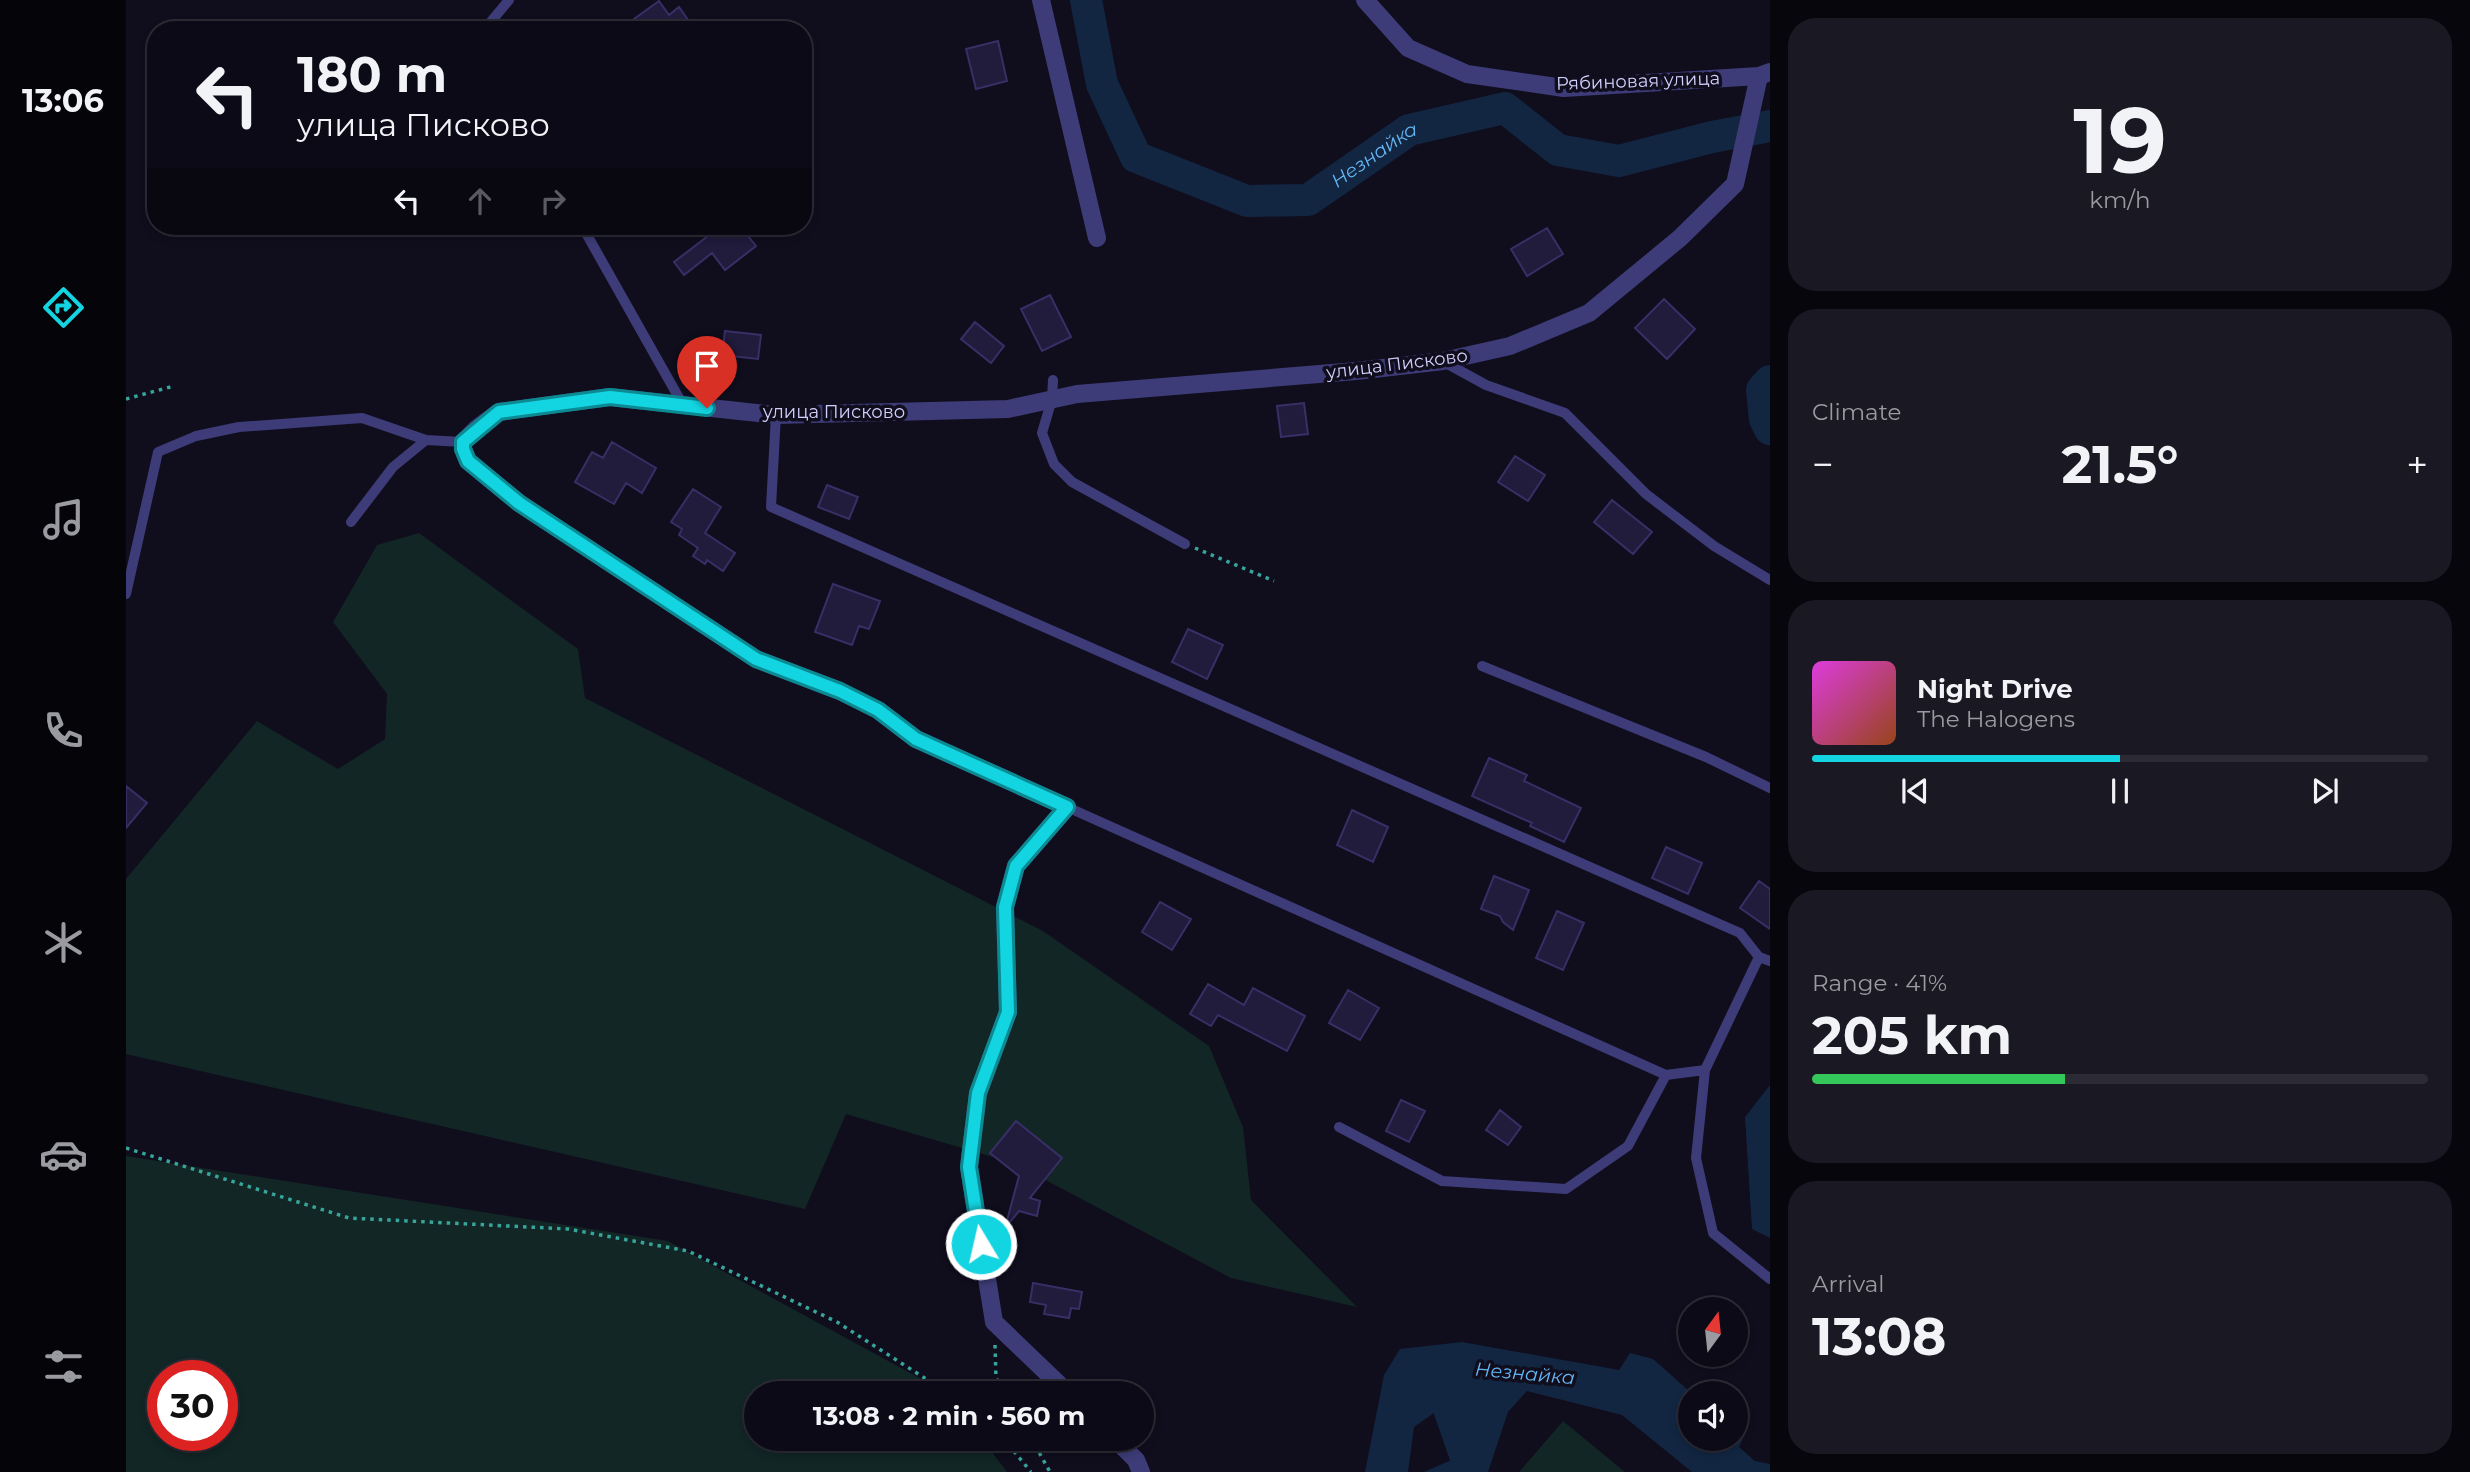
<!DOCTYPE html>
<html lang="en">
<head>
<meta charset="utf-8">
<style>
	body { margin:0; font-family:Montserrat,sans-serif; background:#1a1823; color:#f1f3f6; height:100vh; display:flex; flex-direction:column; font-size:26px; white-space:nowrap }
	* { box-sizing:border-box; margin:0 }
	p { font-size:23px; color:#9a9aa1 }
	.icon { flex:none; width:38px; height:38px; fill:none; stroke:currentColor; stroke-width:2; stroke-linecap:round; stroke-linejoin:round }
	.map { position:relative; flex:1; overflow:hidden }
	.drawer { display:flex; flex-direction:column; gap:18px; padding:18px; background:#07060c; width:700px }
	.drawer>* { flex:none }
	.guide { position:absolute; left:21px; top:21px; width:665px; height:214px; border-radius:28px; box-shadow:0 4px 10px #0003,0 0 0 2px #2c2b35; background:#0c0a16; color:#f1f3f6; overflow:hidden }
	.needle { width:46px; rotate:15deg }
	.buttons { position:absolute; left:1552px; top:1297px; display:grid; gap:14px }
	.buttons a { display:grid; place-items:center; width:70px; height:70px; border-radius:50%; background:#0c0a16; box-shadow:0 4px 10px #0003,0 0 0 2px #2c2b35; font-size:35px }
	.speed { position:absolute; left:21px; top:1360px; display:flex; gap:14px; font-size:35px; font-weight:700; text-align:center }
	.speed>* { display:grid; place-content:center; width:91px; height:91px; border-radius:50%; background:#0c0a16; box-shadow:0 4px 10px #0003,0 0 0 2px #2c2b35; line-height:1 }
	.speed .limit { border:10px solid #d22; background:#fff; color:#111 }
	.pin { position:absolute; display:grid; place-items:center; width:60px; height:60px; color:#fff; margin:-72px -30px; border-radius:50% 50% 50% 0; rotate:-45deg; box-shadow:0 0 7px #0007 }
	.pin .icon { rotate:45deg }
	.me { position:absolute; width:77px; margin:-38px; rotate:351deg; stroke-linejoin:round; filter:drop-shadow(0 0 5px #0008) }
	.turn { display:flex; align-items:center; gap:24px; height:147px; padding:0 35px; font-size:32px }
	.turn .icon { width:91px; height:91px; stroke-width:2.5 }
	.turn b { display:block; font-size:49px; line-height:60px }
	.lanes { display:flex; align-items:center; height:66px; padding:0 35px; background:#0003; justify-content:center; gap:35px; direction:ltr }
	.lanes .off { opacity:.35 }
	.big { font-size:52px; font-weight:700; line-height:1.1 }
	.drawer .widget { flex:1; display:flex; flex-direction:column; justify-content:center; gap:10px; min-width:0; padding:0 24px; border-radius:28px; background:#1a1823 }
	.drawer .dial { align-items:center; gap:0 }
	.dial b { font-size:91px; line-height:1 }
	.song { display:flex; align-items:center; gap:21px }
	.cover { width:84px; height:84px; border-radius:10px; background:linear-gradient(135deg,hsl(300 70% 55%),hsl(20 70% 35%)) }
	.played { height:7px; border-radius:4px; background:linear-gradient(90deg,#13d4e1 50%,#2c2b35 50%) }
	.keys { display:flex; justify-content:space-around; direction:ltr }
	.heat { display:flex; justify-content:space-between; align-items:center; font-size:38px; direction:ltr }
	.charge { height:10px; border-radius:5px; background:linear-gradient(90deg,#34c759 41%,#2c2b35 0) }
	.trip { position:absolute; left:618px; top:1381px; width:410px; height:70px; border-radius:35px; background:#0c0a16; box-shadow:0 4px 10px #0003,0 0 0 2px #2c2b35; font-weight:700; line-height:70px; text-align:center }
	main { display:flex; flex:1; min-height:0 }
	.menu { display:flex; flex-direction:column; width:126px; justify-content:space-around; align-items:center; background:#050409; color:#9a9aa1 }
	.menu .icon { width:49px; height:49px }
	.menu .on { color:#13d4e1 }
	.menu b { font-size:32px; color:#f1f3f6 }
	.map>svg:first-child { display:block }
	.green { fill:#112625; fill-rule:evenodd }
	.water { fill:#122642 }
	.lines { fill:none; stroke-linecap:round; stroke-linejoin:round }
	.river { stroke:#122642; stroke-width:32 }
	.building { fill:#211b3c; stroke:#382f66; stroke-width:2 }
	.path { stroke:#37a59b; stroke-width:3.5; stroke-dasharray:3.5 5; stroke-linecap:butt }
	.lane { stroke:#3d3c78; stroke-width:10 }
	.street { stroke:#3d3c78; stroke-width:18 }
	.route-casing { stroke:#0c8a92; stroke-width:18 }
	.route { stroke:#13d4e1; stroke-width:12 }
	.labels { text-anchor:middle; stroke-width:7; stroke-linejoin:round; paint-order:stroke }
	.street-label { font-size:18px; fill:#d1cefb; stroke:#100d1d }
	.water-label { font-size:19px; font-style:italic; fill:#65b5f2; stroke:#100d1d }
</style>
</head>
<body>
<main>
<nav class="menu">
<b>13:06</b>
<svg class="icon on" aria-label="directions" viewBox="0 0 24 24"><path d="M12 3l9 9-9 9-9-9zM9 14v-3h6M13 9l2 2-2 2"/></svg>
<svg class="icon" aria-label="music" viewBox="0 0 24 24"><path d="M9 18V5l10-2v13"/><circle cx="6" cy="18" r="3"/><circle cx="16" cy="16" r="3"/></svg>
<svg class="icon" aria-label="phone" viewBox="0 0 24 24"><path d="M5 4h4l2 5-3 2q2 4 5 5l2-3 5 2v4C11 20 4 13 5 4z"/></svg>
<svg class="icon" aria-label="climate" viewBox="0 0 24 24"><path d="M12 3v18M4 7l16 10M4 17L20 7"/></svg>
<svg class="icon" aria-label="car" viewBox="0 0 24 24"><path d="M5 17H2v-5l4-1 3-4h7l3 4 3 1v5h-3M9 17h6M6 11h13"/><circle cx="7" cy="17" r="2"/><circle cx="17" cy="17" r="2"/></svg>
<svg class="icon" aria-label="filters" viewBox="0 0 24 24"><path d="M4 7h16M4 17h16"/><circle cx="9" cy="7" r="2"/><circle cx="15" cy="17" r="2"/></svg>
</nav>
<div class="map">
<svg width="1644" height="1472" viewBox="0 0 1644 1472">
	<rect width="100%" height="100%" fill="#100d1d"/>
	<path class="green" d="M293 533 452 649 459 698 917 931 1083 1046 1117 1127 1125 1200 1231 1307 1105 1278 887 1163 720 1114 679 1209 0 1054V879L131 721 212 769 259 739 261 694 207 622 251 545Z
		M0 1156 542 1241 821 1393H630V1438L856 1439 881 1472H0ZM37 1376H96V1435H37Z
		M1437 1421 1499 1472H1393Z"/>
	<path class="water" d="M1644 1085V1238L1626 1229 1619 1117Z
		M1336 1342 1493 1370 1504 1353 1527 1359 1562 1390 1585 1393H1564V1438H1610V1415L1621 1430 1613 1447 1629 1461 1644 1464V1472H1566L1496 1415 1401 1391 1382 1412 1362 1472H1298L1332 1457 1342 1427 1337 1417 1312 1410 1288 1427 1282 1472H1239L1258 1375 1274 1349Z"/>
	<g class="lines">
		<g class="river">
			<path id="s1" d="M960 0 976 84 1010 157 1121 201 1182 200 1283 130 1379 108 1432 150 1493 161 1586 137 1644 126"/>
			<path d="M1644 381 1636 390 1639 419 1644 429"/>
			<path d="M1337 1375 1321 1403 1345 1472"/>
		</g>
	</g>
	<path class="building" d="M533 1 543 15 553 7 569 30H516L508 19Z
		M872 41 881 81 850 89 840 49Z
		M595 226H614L630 246 599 270 586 253 558 275 548 262Z
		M1421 228 1437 254 1401 276 1385 249Z
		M924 295 945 337 916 351 895 309Z
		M1538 299 1569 329 1541 359 1509 328Z
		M849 322 878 346 865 363 835 339Z
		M599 331 635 335 632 359 596 355Z
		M1178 403 1182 434 1155 437 1151 406Z
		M486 442 530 468 516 493 500 483 488 504 449 482 466 452 477 458Z
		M1389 456 1419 475 1402 501 1372 482Z
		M701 485 732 497 723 519 692 507Z
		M567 489 595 507 579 533 609 553 597 571 581 560 579 564 567 556 572 548 553 535 556 529 545 522Z
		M1486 500 1526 532 1507 554 1468 522Z
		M707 584 754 601 743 629 733 626 726 645 689 632Z
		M1062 629 1097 645 1081 679 1046 662Z
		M1363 758 1401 775 1398 781 1455 808 1438 842 1404 826 1406 823 1346 796Z
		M0 786 21 803 0 828Z
		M1226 810 1262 827 1247 862 1211 845Z
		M1540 847 1576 863 1562 894 1526 878Z
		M1368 876 1403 890 1387 930 1377 922 1374 916 1355 909Z
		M1633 881 1644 889V929L1614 908Z
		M1034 902 1065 919 1046 950 1016 932Z
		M1431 911 1458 923 1437 970 1410 958Z
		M1082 984 1118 1005 1127 988 1179 1016 1161 1051 1092 1015 1085 1026 1064 1014Z
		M1222 990 1253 1008 1234 1040 1203 1023Z
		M1275 1100 1299 1111 1283 1142 1260 1131Z
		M1374 1110 1395 1127 1382 1145 1360 1130Z
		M890 1121 936 1158 904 1198 914 1201 911 1216 893 1211 879 1228 893 1176 864 1153Z
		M907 1283 956 1292 953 1309 945 1308 943 1318 918 1314 920 1305 904 1302Z"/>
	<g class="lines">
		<path class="path" d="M0 399 48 386
			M1069 548 1148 581
			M0 1148 223 1218 442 1229 562 1251 711 1322 822 1393
			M869 1345 870 1378 879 1393
			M877 1438 905 1472
			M905 1438 924 1472"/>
		<path class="lane" d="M358 30 383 0
			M456 226 557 405
			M1318 362 1360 385 1439 413 1520 494 1588 546 1644 580
			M927 380 926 399 916 433 928 464 946 482 1059 544
			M650 415 645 507 1614 933 1633 957 1644 961
			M300 440 337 442
			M0 594 32 452 70 436 113 427 236 418 300 440 267 467 225 522
			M1356 666 1580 757 1644 788
			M941 807 1540 1075 1579 1070 1633 957
			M1579 1070 1570 1158 1587 1233 1644 1279
			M1213 1127 1316 1181 1440 1189 1502 1146 1540 1075"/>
		<path class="street" d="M915 0 971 238
			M1239 0 1282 48 1341 74 1438 88 1633 76 1644 72
			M942 1393 868 1322 843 1167 852 1093 882 1012 879 907 890 866 941 807 790 739 752 710 714 691 630 659 393 503 342 461 337 449V442L350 429 373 412 484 397 650 415 882 409 951 394 1230 371 1317 361 1384 346 1463 313 1554 238 1609 184 1633 76
			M988 1438 1010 1460 1015 1472"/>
	</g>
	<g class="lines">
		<defs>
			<path id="route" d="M581 408 484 397 373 412 337 442V449L342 461 393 503 630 659 714 691 752 710 790 739 941 807 890 866 879 907 882 1012 852 1093 843 1167 855 1244"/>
		</defs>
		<use href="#route" class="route-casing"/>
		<use href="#route" class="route"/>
	</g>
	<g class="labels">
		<g class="street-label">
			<text transform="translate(1512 81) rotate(-2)" y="6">Рябиновая улица</text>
			<text transform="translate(1271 364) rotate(-7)" y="6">улица Писково</text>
			<text x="708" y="418">улица Писково</text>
		</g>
		<g class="water-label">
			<text dy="7" stroke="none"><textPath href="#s1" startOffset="427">Незнайка</textPath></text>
			<text transform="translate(1399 1373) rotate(5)" y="7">Незнайка</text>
		</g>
	</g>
</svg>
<div class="buttons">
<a><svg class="needle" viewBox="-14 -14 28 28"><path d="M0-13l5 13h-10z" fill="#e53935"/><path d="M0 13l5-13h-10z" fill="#9a9aa1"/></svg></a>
<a><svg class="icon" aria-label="sound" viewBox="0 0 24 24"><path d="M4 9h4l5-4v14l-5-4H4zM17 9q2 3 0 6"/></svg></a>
</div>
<div class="speed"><div class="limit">30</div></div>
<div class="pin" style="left:581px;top:408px;background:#d93025"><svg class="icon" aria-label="arrive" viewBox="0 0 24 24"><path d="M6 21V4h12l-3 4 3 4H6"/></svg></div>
<svg class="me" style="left:855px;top:1244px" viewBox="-20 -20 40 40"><circle r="17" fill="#13d4e1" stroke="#fff" stroke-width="3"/><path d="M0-11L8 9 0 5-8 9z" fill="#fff"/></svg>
<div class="trip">13:08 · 2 min · 560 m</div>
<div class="guide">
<div class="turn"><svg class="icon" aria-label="left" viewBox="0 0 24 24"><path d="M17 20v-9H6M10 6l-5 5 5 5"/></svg><div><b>180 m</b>улица Писково</div></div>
<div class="lanes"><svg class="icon" aria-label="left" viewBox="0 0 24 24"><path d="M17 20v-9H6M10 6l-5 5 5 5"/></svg><svg class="icon off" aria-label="ahead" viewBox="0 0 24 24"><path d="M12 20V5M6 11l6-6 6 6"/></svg><svg class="icon off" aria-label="right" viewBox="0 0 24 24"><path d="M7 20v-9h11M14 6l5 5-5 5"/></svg></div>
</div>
</div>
<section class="drawer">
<div class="widget dial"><b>19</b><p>km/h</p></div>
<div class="widget"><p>Climate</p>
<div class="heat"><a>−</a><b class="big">21.5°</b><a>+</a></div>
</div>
<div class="widget">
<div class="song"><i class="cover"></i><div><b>Night Drive</b><p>The Halogens</p></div></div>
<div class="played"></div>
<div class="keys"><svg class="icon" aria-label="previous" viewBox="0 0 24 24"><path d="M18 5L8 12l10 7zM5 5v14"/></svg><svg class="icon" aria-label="pause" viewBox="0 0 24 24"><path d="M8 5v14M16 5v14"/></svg><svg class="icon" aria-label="next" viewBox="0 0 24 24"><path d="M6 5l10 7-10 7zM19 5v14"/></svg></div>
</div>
<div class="widget"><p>Range · 41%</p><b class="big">205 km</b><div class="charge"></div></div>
<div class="widget"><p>Arrival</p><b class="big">13:08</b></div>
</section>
</main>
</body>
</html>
